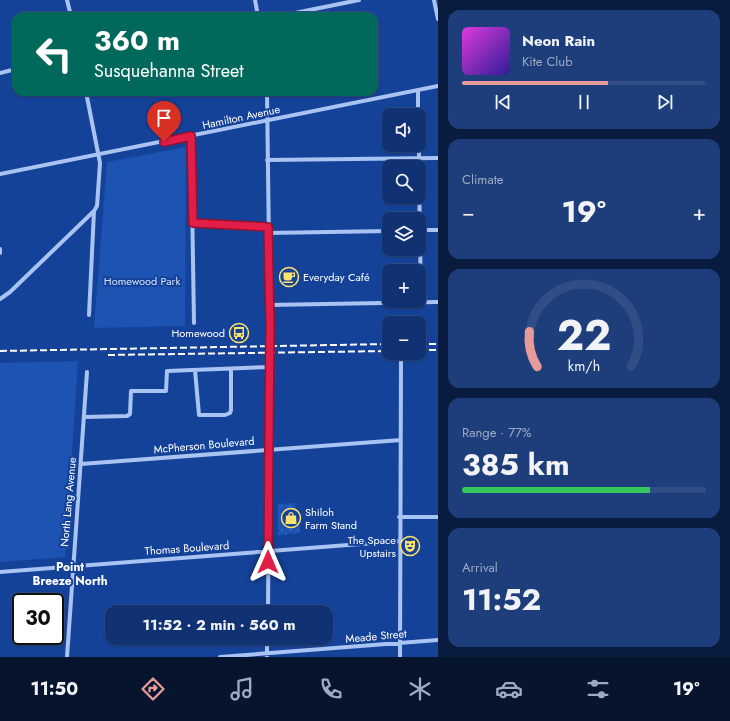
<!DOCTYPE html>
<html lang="en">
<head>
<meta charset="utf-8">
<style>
	body { margin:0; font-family:Jost,sans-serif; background:#1e3e7b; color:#f1f3f6; height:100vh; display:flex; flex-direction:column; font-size:15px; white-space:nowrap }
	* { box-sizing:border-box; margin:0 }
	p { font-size:13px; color:#9caac4 }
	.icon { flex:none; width:22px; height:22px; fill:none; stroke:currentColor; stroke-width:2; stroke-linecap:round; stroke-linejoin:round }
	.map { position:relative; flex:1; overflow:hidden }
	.side { display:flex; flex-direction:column; gap:10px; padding:10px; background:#091c3f; width:292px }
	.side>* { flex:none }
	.hud { position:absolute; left:12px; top:12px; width:366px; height:84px; border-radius:12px; box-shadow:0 1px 3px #0004,0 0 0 1px #304d85; background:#00695c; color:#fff; overflow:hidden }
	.fabs { position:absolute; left:382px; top:108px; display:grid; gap:8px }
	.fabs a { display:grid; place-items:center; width:44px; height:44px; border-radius:8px; background:#103273; box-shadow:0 1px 3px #0004,0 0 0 1px #304d85; font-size:20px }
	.speed { position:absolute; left:12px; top:593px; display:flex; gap:8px; font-size:20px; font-weight:700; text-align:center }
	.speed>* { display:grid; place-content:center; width:52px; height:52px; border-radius:50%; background:#103273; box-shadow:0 1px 3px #0004,0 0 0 1px #304d85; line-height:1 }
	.speed .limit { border:2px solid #111; border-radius:6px; background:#fff; color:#111 }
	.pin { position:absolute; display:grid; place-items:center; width:34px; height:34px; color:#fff; margin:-41px -17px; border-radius:50% 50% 50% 0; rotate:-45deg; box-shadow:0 0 4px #0007 }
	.pin .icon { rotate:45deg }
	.me { position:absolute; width:44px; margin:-22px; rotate:0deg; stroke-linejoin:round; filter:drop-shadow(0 0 3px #0008) }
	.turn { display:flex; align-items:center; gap:14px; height:84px; padding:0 16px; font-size:18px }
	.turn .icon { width:52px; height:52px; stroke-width:2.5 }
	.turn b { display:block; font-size:28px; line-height:34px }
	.big { font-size:30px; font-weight:700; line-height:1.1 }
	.side .tile { flex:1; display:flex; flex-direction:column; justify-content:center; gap:6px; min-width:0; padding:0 14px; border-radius:12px; background:#1e3e7b }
	.side .dial { align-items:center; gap:0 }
	.dial svg { height:104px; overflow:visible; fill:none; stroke:#304d85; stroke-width:7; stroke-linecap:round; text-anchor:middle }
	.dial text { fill:#f1f3f6; stroke:none }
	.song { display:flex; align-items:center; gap:12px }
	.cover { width:48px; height:48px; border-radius:6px; background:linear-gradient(135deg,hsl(300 70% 55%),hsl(250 70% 35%)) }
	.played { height:4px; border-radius:2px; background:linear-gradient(90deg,#e69b98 60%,#304d85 60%) }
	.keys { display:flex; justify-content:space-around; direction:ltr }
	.heat { display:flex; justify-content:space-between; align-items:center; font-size:22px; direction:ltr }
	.charge { height:6px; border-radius:3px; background:linear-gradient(90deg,#34c759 77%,#304d85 0) }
	.trip { position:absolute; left:105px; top:605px; width:228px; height:40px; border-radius:12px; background:#103273; box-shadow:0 1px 3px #0004,0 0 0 1px #304d85; font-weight:700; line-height:40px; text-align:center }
	.dock { display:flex; height:64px; justify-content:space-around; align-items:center; background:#06142e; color:#9caac4 }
	.dock .icon { width:28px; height:28px }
	.dock .on { color:#e69b98 }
	.dock b { font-size:18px; color:#f1f3f6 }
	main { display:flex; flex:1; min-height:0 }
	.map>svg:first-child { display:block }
	.green { fill:#1d53b3 }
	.garden { fill:url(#garden-dots) }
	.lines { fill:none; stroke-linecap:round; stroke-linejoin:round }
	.street { stroke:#a9c3f2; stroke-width:4 }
	.rail { stroke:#fff; stroke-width:2; stroke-dasharray:7 3; stroke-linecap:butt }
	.route-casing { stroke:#92132f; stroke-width:10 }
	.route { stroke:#e11d48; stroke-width:7 }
	.labels { text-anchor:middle; stroke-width:4; stroke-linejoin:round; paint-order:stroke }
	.street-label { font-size:11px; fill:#fff; stroke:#154299 }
	.poi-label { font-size:11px; fill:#fff; stroke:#154299; text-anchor:start }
	.park-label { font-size:11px; fill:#d1e1fd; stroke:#154299 }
	.neighbourhood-label { font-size:12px; font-weight:bold; fill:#fff; stroke:#154299 }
</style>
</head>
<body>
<main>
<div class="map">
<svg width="438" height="657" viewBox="0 0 438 657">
	<defs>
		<pattern id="garden-dots" width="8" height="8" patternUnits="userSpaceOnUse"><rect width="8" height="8" fill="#1d53b3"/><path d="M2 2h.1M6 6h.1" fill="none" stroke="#3f6dbe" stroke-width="1.8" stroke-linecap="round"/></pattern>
	</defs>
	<rect width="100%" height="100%" fill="#154299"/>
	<path class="green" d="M186 147 185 326 94 328 107 162Z
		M78 361 65 557 0 562V363Z"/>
	<path class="garden" d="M295 503 296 513 299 512 300 533 278 535V504Z"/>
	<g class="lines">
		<path class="street" d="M67 0 71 16
			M255 0 258 16
			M434 0 438 19
			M280 16 359 0
			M0 73 16 69
			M418 90V115
			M86 92 100 163 97 206 94 211 89 315
			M267 92 270 323 268 612
			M191 136 194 323
			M419 145V167
			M267 160 438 158
			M0 174 438 86
			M419 174 421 302
			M193 223 268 227
			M419 230H438
			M268 233 389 231
			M0 249V253
			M0 299 10 292 94 211
			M269 305 438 302
			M195 370 199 415H225L230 413 231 410V369
			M84 417 127 416 130 414 131 391H166L167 371 269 367
			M81 464 401 440
			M399 517H438
			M0 572 400 541
			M67 657 87 372
			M220 657 438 640
			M267 657V638
			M400 657 401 360"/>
		<path class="rail" d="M419 344H438
			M419 350H438
			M0 351 389 344
			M108 355 389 351"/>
	</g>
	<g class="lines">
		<defs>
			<path id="route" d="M164 142 191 136 193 223 268 227 270 323 268 562"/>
		</defs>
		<use href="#route" class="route-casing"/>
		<use href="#route" class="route"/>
	</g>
	<defs>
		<symbol id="cafe-ring" viewBox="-11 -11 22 22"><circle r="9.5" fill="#154299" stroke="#ffe26b" stroke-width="1.5"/><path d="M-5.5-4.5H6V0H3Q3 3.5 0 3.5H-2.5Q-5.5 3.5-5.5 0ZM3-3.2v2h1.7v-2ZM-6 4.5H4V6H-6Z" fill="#ffe26b"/></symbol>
		<symbol id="bus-ring" viewBox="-11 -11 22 22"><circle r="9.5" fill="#154299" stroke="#ffe26b" stroke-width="1.5"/><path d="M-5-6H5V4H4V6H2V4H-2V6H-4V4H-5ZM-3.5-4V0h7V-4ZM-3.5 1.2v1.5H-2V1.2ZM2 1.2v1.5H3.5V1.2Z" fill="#ffe26b"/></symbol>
		<symbol id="shop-ring" viewBox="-11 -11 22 22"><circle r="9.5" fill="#154299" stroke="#ffe26b" stroke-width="1.5"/><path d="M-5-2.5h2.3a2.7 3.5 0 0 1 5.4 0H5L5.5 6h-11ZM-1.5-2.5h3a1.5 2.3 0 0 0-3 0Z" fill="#ffe26b"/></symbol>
		<symbol id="theatre-ring" viewBox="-11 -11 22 22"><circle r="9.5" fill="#154299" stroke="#ffe26b" stroke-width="1.5"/><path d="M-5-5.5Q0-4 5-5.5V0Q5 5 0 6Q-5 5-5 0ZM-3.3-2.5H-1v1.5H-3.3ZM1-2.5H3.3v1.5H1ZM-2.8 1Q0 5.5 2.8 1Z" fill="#ffe26b"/></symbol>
	</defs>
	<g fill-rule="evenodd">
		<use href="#cafe-ring" x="278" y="266" width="22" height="22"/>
		<use href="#bus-ring" x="228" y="322" width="22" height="22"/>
		<use href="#shop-ring" x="280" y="507" width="22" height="22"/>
		<use href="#theatre-ring" x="399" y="535" width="22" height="22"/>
	</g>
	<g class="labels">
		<g class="street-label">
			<text transform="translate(241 117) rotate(-12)" y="4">Hamilton Avenue</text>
			<text transform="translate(204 445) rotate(-5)" y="4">McPherson Boulevard</text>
			<text transform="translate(68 502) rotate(-85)" y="4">North Lang Avenue</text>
			<text transform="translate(187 548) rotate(-4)" y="4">Thomas Boulevard</text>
			<text transform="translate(376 636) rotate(-5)" y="4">Meade Street</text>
		</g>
		<g class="poi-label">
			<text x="303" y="281">Everyday Café</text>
			<text x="225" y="337" text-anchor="end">Homewood</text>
			<text x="305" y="516">Shiloh<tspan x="305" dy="13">Farm Stand</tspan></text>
			<text x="396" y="544" text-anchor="end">The Space<tspan x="396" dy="13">Upstairs</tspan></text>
		</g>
		<g class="park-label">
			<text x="142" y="285">Homewood Park</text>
		</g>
		<g class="neighbourhood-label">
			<text x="70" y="571">Point<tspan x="70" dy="14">Breeze North</tspan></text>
		</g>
	</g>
</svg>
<div class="fabs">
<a><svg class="icon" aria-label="sound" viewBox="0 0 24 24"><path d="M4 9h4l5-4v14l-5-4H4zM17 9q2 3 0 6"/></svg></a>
<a><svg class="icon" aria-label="search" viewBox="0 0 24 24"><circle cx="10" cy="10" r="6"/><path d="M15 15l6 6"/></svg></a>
<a><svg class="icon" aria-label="layers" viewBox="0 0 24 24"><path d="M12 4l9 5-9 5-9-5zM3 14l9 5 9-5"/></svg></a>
<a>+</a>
<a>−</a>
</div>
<div class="speed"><div class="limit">30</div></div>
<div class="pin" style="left:164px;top:142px;background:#d93025"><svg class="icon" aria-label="arrive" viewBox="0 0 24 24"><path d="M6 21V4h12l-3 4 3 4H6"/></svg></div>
<svg class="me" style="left:268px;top:562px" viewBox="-20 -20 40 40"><path d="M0-17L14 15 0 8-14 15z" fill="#e11d48" stroke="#fff" stroke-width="4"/></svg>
<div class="trip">11:52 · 2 min · 560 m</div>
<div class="hud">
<div class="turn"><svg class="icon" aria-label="left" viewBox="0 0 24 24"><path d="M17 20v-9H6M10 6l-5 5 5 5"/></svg><div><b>360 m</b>Susquehanna Street</div></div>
</div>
</div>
<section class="side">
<div class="tile">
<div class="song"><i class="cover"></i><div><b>Neon Rain</b><p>Kite Club</p></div></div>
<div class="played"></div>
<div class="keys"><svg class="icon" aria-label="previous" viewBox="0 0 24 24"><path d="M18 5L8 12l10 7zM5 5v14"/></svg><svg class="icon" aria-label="pause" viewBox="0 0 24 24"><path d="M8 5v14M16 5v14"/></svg><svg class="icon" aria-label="next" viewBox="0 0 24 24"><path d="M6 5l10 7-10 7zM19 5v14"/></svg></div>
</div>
<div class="tile"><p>Climate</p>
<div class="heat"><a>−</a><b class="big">19°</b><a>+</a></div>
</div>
<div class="tile dial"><svg viewBox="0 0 100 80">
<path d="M14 69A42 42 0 1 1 86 69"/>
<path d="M14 69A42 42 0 0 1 8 42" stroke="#e69b98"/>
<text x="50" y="56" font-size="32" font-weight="700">22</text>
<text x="50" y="72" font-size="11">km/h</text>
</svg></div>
<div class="tile"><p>Range · 77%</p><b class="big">385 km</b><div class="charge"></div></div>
<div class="tile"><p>Arrival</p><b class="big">11:52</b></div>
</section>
</main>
<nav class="dock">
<b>11:50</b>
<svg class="icon on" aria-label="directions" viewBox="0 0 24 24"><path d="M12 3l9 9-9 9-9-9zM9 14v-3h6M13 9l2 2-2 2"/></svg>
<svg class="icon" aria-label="music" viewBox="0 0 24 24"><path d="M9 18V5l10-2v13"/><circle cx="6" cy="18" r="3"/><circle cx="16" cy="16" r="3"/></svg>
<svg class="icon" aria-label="phone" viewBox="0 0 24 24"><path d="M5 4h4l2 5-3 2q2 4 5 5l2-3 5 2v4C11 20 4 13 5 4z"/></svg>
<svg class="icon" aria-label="climate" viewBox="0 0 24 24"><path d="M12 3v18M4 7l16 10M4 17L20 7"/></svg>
<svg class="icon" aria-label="car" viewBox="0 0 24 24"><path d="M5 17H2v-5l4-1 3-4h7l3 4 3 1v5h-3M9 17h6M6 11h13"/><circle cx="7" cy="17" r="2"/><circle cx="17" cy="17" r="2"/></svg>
<svg class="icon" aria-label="filters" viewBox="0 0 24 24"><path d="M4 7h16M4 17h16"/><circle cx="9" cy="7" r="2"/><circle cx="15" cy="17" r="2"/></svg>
<b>19°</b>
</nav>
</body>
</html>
